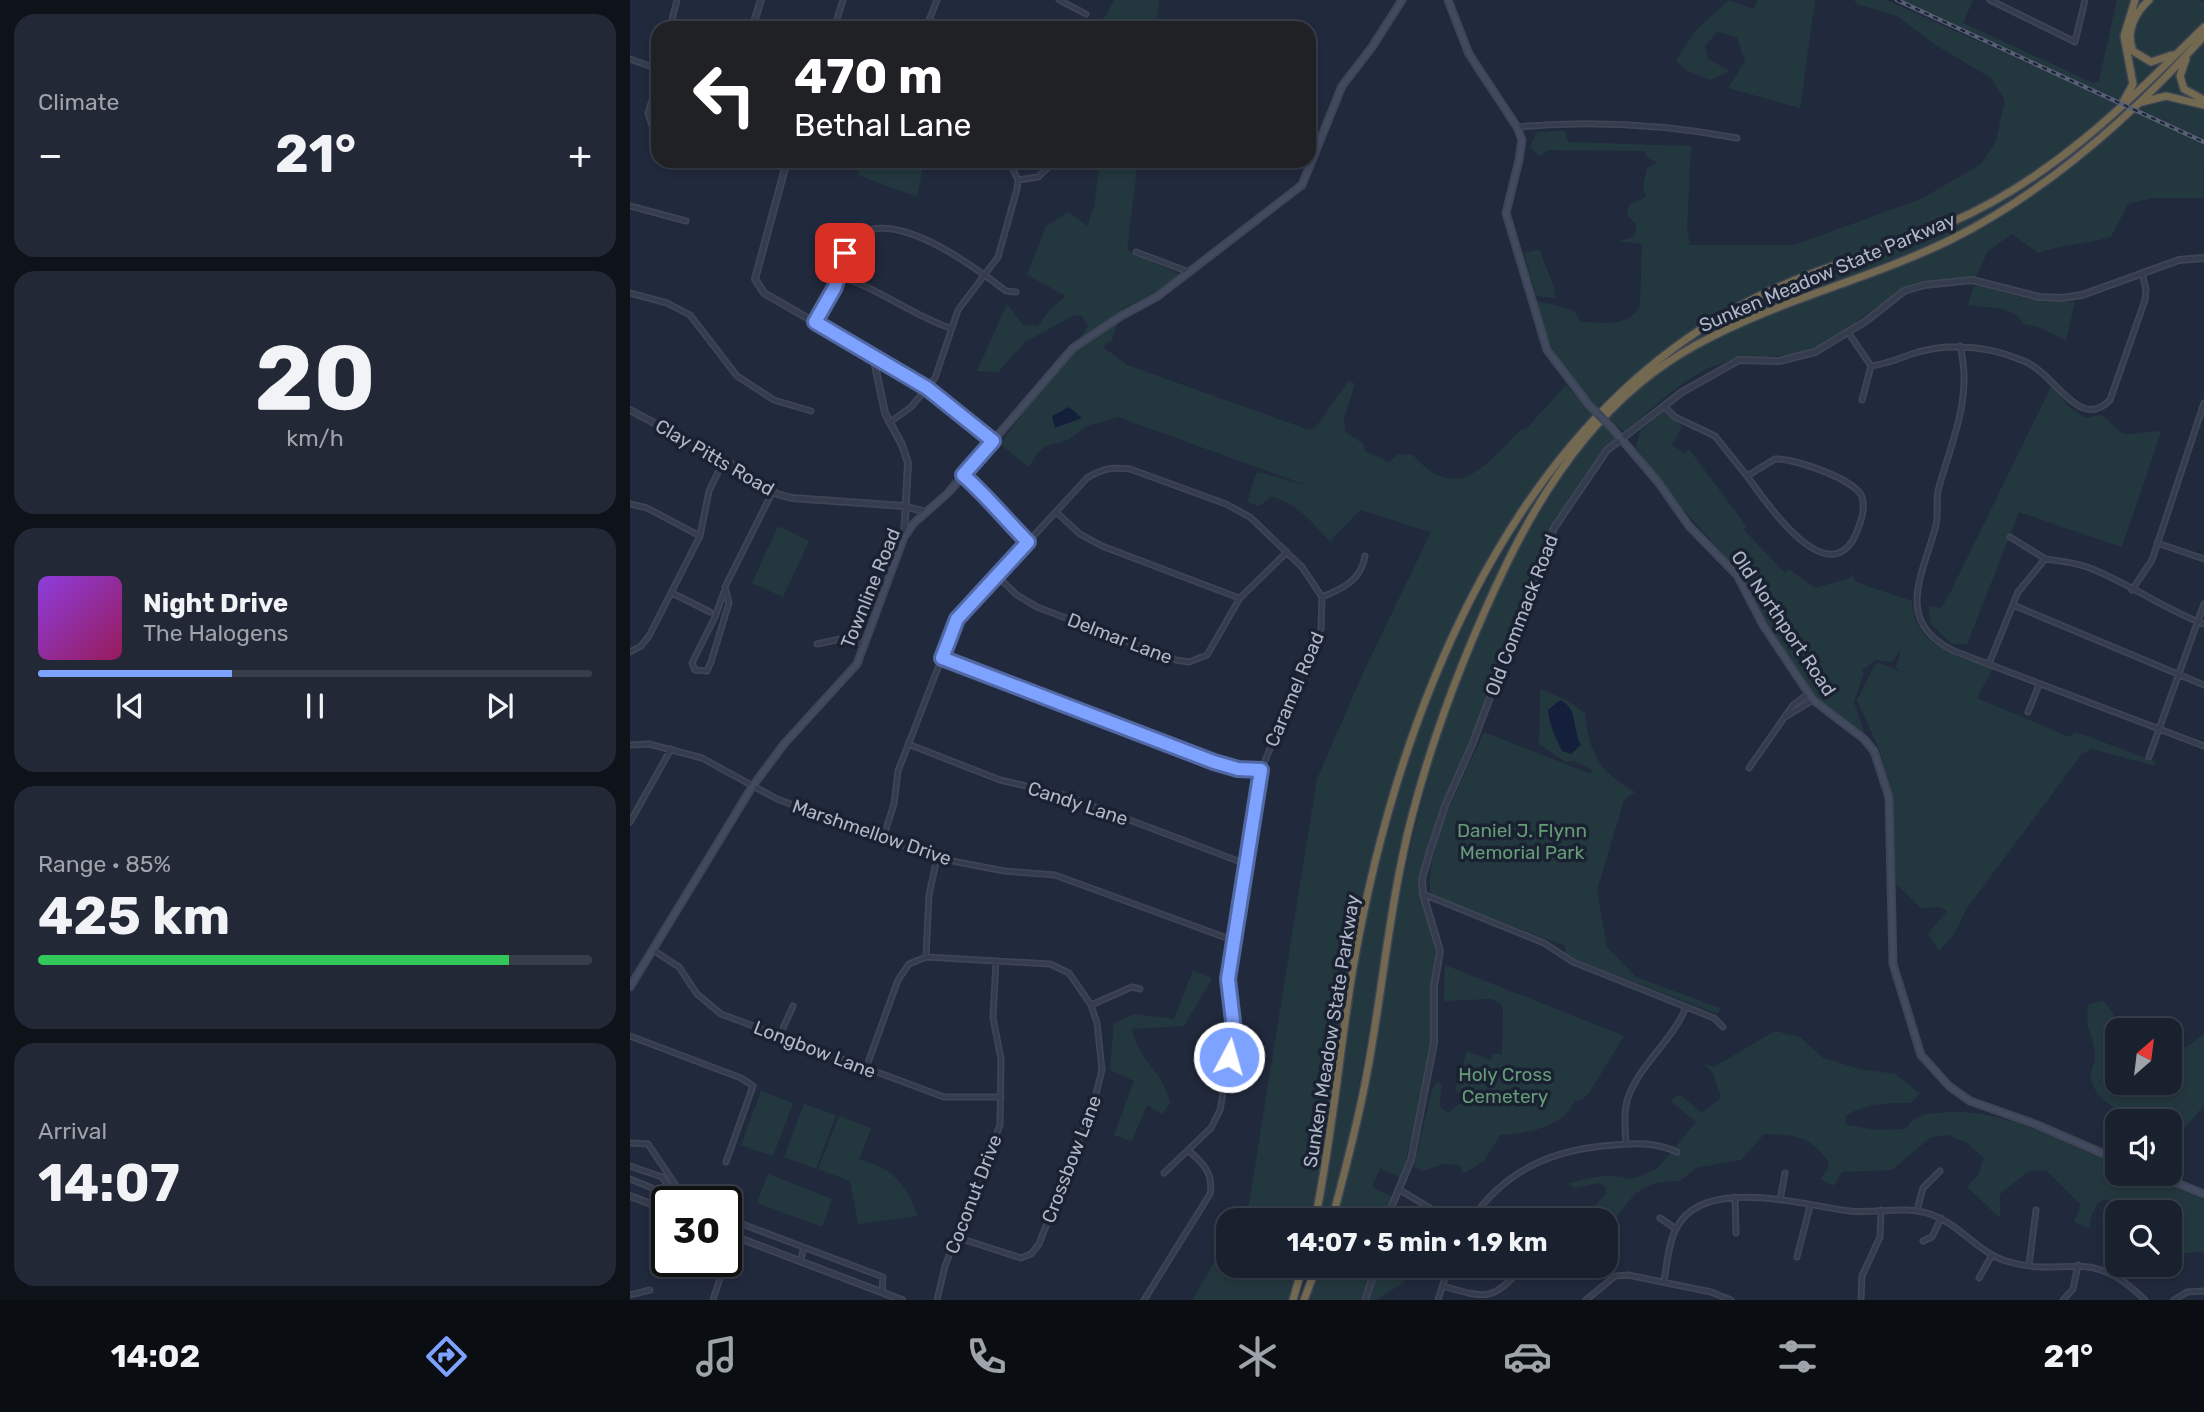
<!DOCTYPE html>
<html lang="en">
<head>
<meta charset="utf-8">
<style>
	body { margin:0; font-family:Rubik,sans-serif; background:#222836; color:#f1f3f6; height:100vh; display:flex; flex-direction:column; font-size:26px; white-space:nowrap }
	* { box-sizing:border-box; margin:0 }
	p { font-size:23px; color:#9fa3aa }
	.icon { flex:none; width:38px; height:38px; fill:none; stroke:currentColor; stroke-width:2; stroke-linecap:round; stroke-linejoin:round }
	.map { position:relative; flex:1; overflow:hidden }
	.panel { display:flex; flex-direction:column; gap:14px; padding:14px; background:#0e1219; width:630px }
	.panel>* { flex:none }
	.hud { position:absolute; left:21px; top:21px; width:665px; height:147px; border-radius:21px; box-shadow:0 4px 10px #0003,0 0 0 2px #373e4a; background:#202124; color:#fff; overflow:hidden }
	.needle { width:46px; rotate:28deg }
	.buttons { position:absolute; left:1475px; top:1018px; display:grid; gap:14px }
	.buttons a { display:grid; place-items:center; width:77px; height:77px; border-radius:14px; background:#19202e; box-shadow:0 4px 10px #0003,0 0 0 2px #373e4a; font-size:35px }
	.speed { position:absolute; left:21px; top:1186px; display:flex; gap:14px; font-size:35px; font-weight:700; text-align:center }
	.speed>* { display:grid; place-content:center; width:91px; height:91px; border-radius:50%; background:#19202e; box-shadow:0 4px 10px #0003,0 0 0 2px #373e4a; line-height:1 }
	.speed .limit { border:4px solid #111; border-radius:10px; background:#fff; color:#111 }
	.pin { position:absolute; display:grid; place-items:center; width:60px; height:60px; color:#fff; margin:-30px; border-radius:14px; box-shadow:0 4px 10px #0006 }
	.me { position:absolute; width:77px; margin:-38px; rotate:6deg; stroke-linejoin:round; filter:drop-shadow(0 0 5px #0008) }
	.turn { display:flex; align-items:center; gap:24px; height:147px; padding:0 28px; font-size:32px }
	.turn .icon { width:91px; height:91px; stroke-width:2.5 }
	.turn b { display:block; font-size:49px; line-height:60px }
	.big { font-size:52px; font-weight:700; line-height:1.1 }
	.panel .tile { flex:1; display:flex; flex-direction:column; justify-content:center; gap:10px; min-width:0; padding:0 24px; border-radius:21px; background:#222836 }
	.panel .dial { align-items:center; gap:0 }
	.dial b { font-size:91px; line-height:1 }
	.song { display:flex; align-items:center; gap:21px }
	.cover { width:84px; height:84px; border-radius:10px; background:linear-gradient(135deg,hsl(270 70% 55%),hsl(330 70% 35%)) }
	.played { height:7px; border-radius:4px; background:linear-gradient(90deg,#7ea2ff 35%,#373e4a 35%) }
	.keys { display:flex; justify-content:space-around; direction:ltr }
	.heat { display:flex; justify-content:space-between; align-items:center; font-size:38px; direction:ltr }
	.charge { height:10px; border-radius:5px; background:linear-gradient(90deg,#34c759 85%,#373e4a 0) }
	.trip { position:absolute; left:586px; top:1208px; width:402px; height:70px; border-radius:21px; background:#19202e; box-shadow:0 4px 10px #0003,0 0 0 2px #373e4a; font-weight:700; line-height:70px; text-align:center }
	.menu { display:flex; height:112px; justify-content:space-around; align-items:center; background:#0a0d12; color:#9fa3aa }
	.menu .icon { width:49px; height:49px }
	.menu .active { color:#7ea2ff }
	.menu b { font-size:32px; color:#f1f3f6 }
	main { display:flex; flex:1; min-height:0 }
	.map>svg:first-child { display:block }
	.green { fill:#23383e }
	.water { fill:#131f3b }
	.lines { fill:none; stroke-linecap:round; stroke-linejoin:round }
	.minor-casing { stroke:#3e4555; stroke-width:7 }
	.tertiary-casing { stroke:#3e4555; stroke-width:8 }
	.secondary-casing { stroke:#3e4555; stroke-width:9 }
	.motorway-casing { stroke:#3d4454; stroke-width:10 }
	.minor { stroke:#353c4d; stroke-width:3.5 }
	.tertiary { stroke:#353c4d; stroke-width:4.5 }
	.secondary { stroke:#424a60; stroke-width:5 }
	.motorway { stroke:#736951; stroke-width:7 }
	.rail-casing { stroke:#565f74; stroke-width:4.5 }
	.rail { stroke:#1a2131; stroke-width:2; stroke-dasharray:5; stroke-linecap:butt }
	.secondary-bridge-casing { stroke:#3e4555; stroke-width:9; stroke-linecap:butt }
	.secondary-bridge { stroke:#424a60; stroke-width:5 }
	.route-casing { stroke:#5269a6; stroke-width:18 }
	.route { stroke:#7ea2ff; stroke-width:12 }
	.labels { text-anchor:middle; stroke-width:7; stroke-linejoin:round; paint-order:stroke }
	.street-label { font-size:19px; fill:#b0b7c8; stroke:#1a2131 }
	.park-label { font-size:19px; fill:#659b77; stroke:#1a2131 }
</style>
</head>
<body>
<main>
<section class="panel">
<div class="tile"><p>Climate</p>
<div class="heat"><a>−</a><b class="big">21°</b><a>+</a></div>
</div>
<div class="tile dial"><b>20</b><p>km/h</p></div>
<div class="tile">
<div class="song"><i class="cover"></i><div><b>Night Drive</b><p>The Halogens</p></div></div>
<div class="played"></div>
<div class="keys"><svg class="icon" aria-label="previous" viewBox="0 0 24 24"><path d="M18 5L8 12l10 7zM5 5v14"/></svg><svg class="icon" aria-label="pause" viewBox="0 0 24 24"><path d="M8 5v14M16 5v14"/></svg><svg class="icon" aria-label="next" viewBox="0 0 24 24"><path d="M6 5l10 7-10 7zM19 5v14"/></svg></div>
</div>
<div class="tile"><p>Range · 85%</p><b class="big">425 km</b><div class="charge"></div></div>
<div class="tile"><p>Arrival</p><b class="big">14:07</b></div>
</section>
<div class="map">
<svg width="1574" height="1300" viewBox="0 0 1574 1300">
	<rect width="100%" height="100%" fill="#212a3d"/>
	<path class="green" d="M484 0H529L525 28H456L476 16Z
		M1099 0 1123 9 1128 0H1185L1170 108 1098 88 1115 61 1107 37 1087 32 1075 46 1078 59 1100 71 1080 80 1056 70 1046 60 1064 32Z
		M1224 0H1256L1488 104C1453 135 1417 169 1376 192 1303 233 1221 251 1145 285 1079 314 1020 360 968 407 933 371 919 351 903 300L943 310 951 322C972 322 999 328 1010 306L1012 244 989 241 1005 236 1006 224 997 215 999 205 1016 197 1013 188 1017 168 1028 162 1019 159 1014 151 918 150 909 156 900 147 907 132 935 131 938 142 1061 146 1057 229 1060 245H1164L1291 199 1351 164 1366 141 1375 100 1361 78 1304 44 1267 16 1227 4Z
		M1273 0H1343L1333 23 1463 83 1469 81 1487 0H1503L1495 22 1502 79 1491 101Z
		M1507 0H1516L1507 10 1500 50 1514 63 1531 64 1503 92C1507 71 1495 53 1497 32 1498 22 1504 10 1507 0Z
		M1522 0H1569L1574 2V21L1537 56 1517 59C1494 38 1500 20 1522 0Z
		M1574 42V97L1558 89 1553 73 1558 59Z
		M1550 64 1558 95 1567 100 1536 94 1521 96Z
		M1539 99 1574 107V139L1509 109 1520 100Z
		M1505 112 1574 144 1573 198H1522L1498 204 1481 237C1456 244 1432 245 1408 253L1382 234 1358 251 1345 278C1292 278 1266 293 1224 323 1211 332 1198 343 1183 348 1158 358 1130 355 1104 360 1062 367 1026 406 994 432L977 416 1028 373 1104 327 1315 244 1443 164 1495 123Z
		M232 161H294L287 197 228 175Z
		M470 161H508L497 250 549 274 535 287 492 309 482 340 473 347 497 365 679 430 686 427 719 380 725 384 714 418 715 431 733 444 735 451 759 462 767 455 782 454C828 507 856 464 892 429L897 428 936 385 963 415C847 538 781 714 740 876 732 911 728 949 722 985 709 1064 696 1142 682 1220H610L619 1204 687 779 734 671 801 532 730 510 700 541C682 524 667 501 641 497L629 506 617 502 627 472 679 486 488 417 457 426 438 440 416 446 407 453 399 467 370 444 458 327 452 316 444 315 395 342 368 372 347 371 377 304 393 325 408 326 420 309 436 296 397 275 416 226 439 212 457 226 464 207Z
		M1415 173 1417 176C1371 209 1321 237 1268 259 1193 292 1114 312 1043 355L1087 321 1143 292 1300 233Z
		M907 250 911 251C913 267 926 282 925 298L906 296 894 253Z
		M1348 286 1411 302H1445L1436 341 1409 327 1394 324C1381 304 1359 309 1338 305L1343 288Z
		M1422 385 1438 406 1455 418 1470 415C1479 419 1485 429 1492 433 1502 437 1518 429 1531 432L1492 547 1389 512 1337 644H1322L1301 624 1299 606 1311 608 1320 593Z
		M1034 410 1052 426 1042 445 1055 453 1059 449 1117 527 1113 529 1155 573 1159 569 1185 588 1220 578 1221 573 1226 582 1282 601C1283 646 1328 657 1363 668L1347 698 1439 737 1446 732 1526 762 1525 766 1462 749 1452 754 1337 908 1325 933 1309 951 1298 934 1317 911 1310 907 1291 908 1265 883 1263 794 1249 749 1227 700 1244 666 1249 663 1271 672 1266 667 1271 650 1262 662 1245 660 1232 671 1234 673 1224 702 1235 734 1192 708 1148 641 1108 571 1054 510 1006 448 1010 431Z
		M971 423 985 438 919 533 843 737 815 800 795 860 792 896 805 949 802 1040 772 1178 750 1168 742 1187 764 1198 755 1220H704C724 1159 731 1091 743 1028 784 815 827 593 971 423Z
		M910 488 913 490C846 606 795 734 768 865 744 984 732 1103 698 1220H687C713 1046 733 869 798 704 829 628 868 558 910 488Z
		M148 526 179 541 153 597 122 583Z
		M910 689 934 699 955 713C958 752 970 773 1005 792L994 800 967 890 977 947 1006 977 1090 1008 1088 1014 934 955 936 946 801 896C792 853 836 773 854 732L961 774 962 770 944 761 935 762 909 744Z
		M815 965 994 1036 959 1093 953 1099 944 1101C935 1128 894 1133 870 1135L854 1161 833 1174 830 1165 813 1164 793 1171 784 1167 802 1090 807 1082 812 1084 809 1106 818 1113 829 1104 842 1105 825 1090 837 1051 860 1060 864 1054H872L873 1010 872 1005 862 999 814 1001Z
		M563 970 582 978 554 1026 502 1029C510 1066 532 1067 540 1103L532 1114 517 1105 502 1141 484 1135 504 1081 480 1070 484 1023 505 1014 544 1019Z
		M1474 1001 1496 1031H1488V1083H1540V1047H1557L1574 1034V1105L1540 1145V1122C1515 1122 1466 1110 1461 1078 1460 1071 1465 1063 1465 1056 1464 1035 1453 1027 1459 1004Z
		M1145 1031 1170 1037 1193 1058 1230 1069 1265 1074 1290 1094 1280 1103C1256 1103 1236 1103 1215 1116L1217 1125 1247 1130 1276 1129C1284 1115 1293 1115 1308 1113 1375 1106 1426 1142 1487 1164L1488 1174H1514L1574 1200V1251L1540 1255V1213C1533 1213 1524 1214 1517 1213 1487 1208 1468 1178 1459 1228L1444 1222 1451 1205 1416 1170 1399 1171 1370 1194V1218L1337 1187 1348 1175 1354 1158 1337 1143 1318 1135 1301 1137 1262 1170 1212 1172 1203 1186 1190 1179 1198 1169 1199 1162C1177 1134 1167 1135 1134 1134L1111 1160 1066 1168 1050 1181C1006 1180 1003 1197 978 1229L976 1220H969L960 1211 976 1194V1188L970 1183 944 1188 938 1183 978 1175 1002 1179 1027 1169 1066 1122 1040 1100 1050 1095 1072 1113 1091 1098 1083 1073 1074 1064 1084 1067Z
		M131 1091 163 1103 143 1156 111 1145Z
		M174 1104 206 1115 186 1169 154 1157Z
		M209 1116 241 1128 229 1160C262 1166 277 1186 288 1216L228 1224 220 1181 188 1169Z
		M138 1174 202 1199 192 1227 127 1203Z
		M598 1239V1265H671L660 1300H562Z
		M689 1265H744L730 1300H677Z
		M751 1265H771L775 1270 774 1282 747 1300H739Z"/>
	<path class="water" d="M439 407 452 418 425 428 422 416Z
		M930 700C948 707 942 729 951 745L941 754 932 751C926 739 919 723 918 710Z"/>
	<g class="lines">
		<defs>
			<path id="minor" d="M429 0 456 14
				M1360 0 1445 42 1455 0
				M40 28 47 0
				M204 28 213 0
				M296 28 307 0
				M0 59 28 69
				M22 126 18 113 28 81
				M887 127C962 120 1033 124 1107 138
				M328 163V161
				M388 180 408 177 425 161
				M0 206 56 221
				M506 252 559 272
				M208 276C249 288 281 315 320 328
				M0 293 37 303 60 315 107 376 144 400 181 411
				M185 322C194 311 201 298 206 285 210 271 211 256 220 244 253 197 346 268 376 291L386 292
				M1218 332 1241 366C1258 364 1272 357 1288 352 1325 342 1359 346 1394 361 1427 375 1449 432 1480 400L1515 300 1516 289 1512 274
				M1330 346C1343 397 1322 440 1309 487 1305 500 1309 512 1306 525 1294 573 1262 621 1324 651L1574 746
				M243 356 297 388 363 441
				M1232 400 1241 366
				M1034 406 1045 417 1085 436 1117 476
				M259 423 281 407 305 378 328 310 368 257 387 189 388 180 379 161
				M1145 459C1164 458 1225 479 1232 497 1236 509 1230 524 1226 534 1198 595 1135 501 1117 476Z
				M333 475 398 542
				M0 504 17 508 70 536
				M426 512 450 534 472 546 609 598
				M1380 537 1414 558
				M1527 543 1574 559
				M367 576 387 595 407 607 546 660 559 662 577 655 610 598 657 552
				M1502 590 1522 560 1574 403
				M94 592 85 617 62 663 65 670 77 671 81 662 99 603 95 587 143 491
				M42 593 80 612
				M692 597C714 588 731 580 735 556
				M1383 605 1574 685
				M187 644 210 639 234 644
				M0 652 11 646 19 636 70 536 79 491 94 460
				M312 658 584 762 608 769 631 770
				M1359 664 1388 592 1415 559C1429 561 1443 562 1457 567 1498 582 1533 609 1574 624
				M1398 712 1409 685
				M1155 717 1183 700
				M278 744 370 780 431 794 616 864
				M0 745 19 744 72 758 147 799 307 858 374 871 425 875 605 941
				M1519 757 1574 604
				M1119 768 1163 705 1178 694
				M0 822 41 749
				M253 838 264 804 268 771 327 619 457 478C473 468 482 467 500 469L596 504 620 517 672 567 692 597 691 629 631 770 598 979 604 1030 590 1110 581 1128 534 1173
				M793 894 914 943 943 962 1084 1018 1093 1027
				M23 950 49 967 67 994 91 1014 314 1097H371
				M296 957 299 895 307 858
				M461 1005 502 987 510 989
				M150 1035 163 1006
				M0 1036 111 1078 123 1086 96 1162
				M236 1068 268 980 279 964 296 957 420 964 439 973 461 1005 467 1023 472 1070 464 1102 409 1244 401 1254 391 1258 326 1237
				M0 1143 18 1144 57 1202
				M996 1144C995 1128 993 1110 999 1095 1012 1062 1043 1040 1056 1007
				M0 1166 32 1177 44 1196
				M0 1179 42 1196 52 1195
				M770 1190 820 1220
				M1105 1197 1106 1233
				M1150 1200 1155 1173
				M1287 1210 1293 1188 1310 1171
				M96 1218 253 1277 252 1292
				M1030 1218 1046 1229
				M841 1220C876 1169 924 1149 984 1145 1007 1143 1025 1142 1047 1152
				M934 1220 936 1214
				M1293 1241 1302 1237 1311 1218
				M96 1257 104 1236
				M1167 1257 1180 1206
				M170 1261 174 1248
				M1399 1265 1406 1210
				M1480 1273 1488 1257
				M1349 1278 1362 1255
				M1034 1281C1037 1265 1038 1244 1046 1229 1072 1174 1175 1206 1220 1211 1247 1214 1274 1205 1300 1214 1330 1224 1347 1252 1376 1261 1436 1280 1458 1243 1515 1300
				M813 1286C860 1300 862 1300 895 1265
				M0 1295 20 1290
				M83 1300 95 1262
				M307 1300 315 1266 370 1125 371 1059 363 1018 366 961
				M514 1300 580 1194C584 1174 573 1163 559 1151
				M808 1300 819 1265
				M956 1300 985 1276 998 1275 1081 1292 1101 1300
				M1231 1300 1232 1276 1250 1237 1251 1210
				M1433 1300 1443 1289 1448 1265
				M1544 1300 1557 1292 1574 1291"/>
			<path id="tertiary" d="M122 28 131 0
				M157 161 125 279 134 293 243 356 255 413 272 445 278 463 274 537
				M0 410 105 466 147 494 162 498 274 506 296 512
				M0 1196 37 1210
				M756 1220 781 1160 804 1043V986L810 951 793 894 792 879 800 851 815 806 842 745 924 528 977 450 1052 392 1109 360 1149 361 1185 352 1236 321 1274 291 1294 285 1342 280 1409 297 1432 298 1452 295 1549 260 1574 258
				M96 1233 272 1300
				M735 1300 747 1265"/>
			<path id="secondary" d="M818 0 839 54 887 127 892 140 889 160 876 213 917 350 959 405
				M981 427 1028 482 1059 526 1107 575 1133 625 1183 700 1234 739 1244 751 1259 797 1263 964 1291 1055 1319 1086 1340 1101 1405 1124 1488 1160
				M0 987 122 787 154 744 227 664 274 537 284 523 318 493 443 348 491 316 528 296 672 185 712 86 742 47 772 0
				M1525 1174 1574 1194"/>
			<path id="motorway" d="M1519 0C1505 13 1495 32 1503 51L1521 62 1542 55
				M1556 59 1550 76 1554 89 1574 100
				M1493 102 1503 84 1494 36 1505 0
				M1512 102 1536 96 1574 105
				M685 1220C702 1138 709 1056 722 974 764 727 871 442 1099 312 1169 271 1248 254 1322 222 1423 178 1497 103 1574 27
				M702 1220C715 1171 728 1123 737 1073 753 988 760 900 782 816 805 728 838 644 877 563 920 475 978 393 1066 345 1147 300 1239 280 1322 239 1419 190 1502 116 1574 36
				M663 1300 673 1265
				M674 1300 687 1265"/>
		</defs>
		<use href="#minor" class="minor-casing"/>
		<use href="#tertiary" class="tertiary-casing"/>
		<use href="#secondary" class="secondary-casing"/>
		<use href="#motorway" class="motorway-casing"/>
		<use href="#minor" class="minor"/>
		<use href="#tertiary" class="tertiary"/>
		<use href="#secondary" class="secondary"/>
		<use href="#motorway" class="motorway"/>
		<defs>
			<path id="rail" d="M1267 0 1574 142"/>
		</defs>
		<use href="#rail" class="rail-casing"/>
		<use href="#rail" class="rail"/>
		<defs>
			<path id="secondary-bridge" d="M959 405 981 427"/>
		</defs>
		<use href="#secondary-bridge" class="secondary-bridge-casing"/>
		<use href="#secondary-bridge" class="secondary-bridge"/>
	</g>
	<g class="lines">
		<defs>
			<path id="route" d="M215 253 205 287 185 322 297 388 363 441 333 475C357 496 376 520 398 542L327 619 312 658 584 762 608 769 631 770 598 979 604 1030 599 1057"/>
		</defs>
		<use href="#route" class="route-casing"/>
		<use href="#route" class="route"/>
	</g>
	<g class="labels">
		<g class="street-label">
			<text transform="translate(1197 272) rotate(-23)" y="7">Sunken Meadow State Parkway</text>
			<text transform="translate(85 457) rotate(30)" y="7">Clay Pitts Road</text>
			<text transform="translate(240 588) rotate(-68)" y="7">Townline Road</text>
			<text transform="translate(891 615) rotate(-69)" y="7">Old Commack Road</text>
			<text transform="translate(1154 623) rotate(56)" y="7">Old Northport Road</text>
			<text transform="translate(490 638) rotate(21)" y="7">Delmar Lane</text>
			<text transform="translate(664 689) rotate(-67)" y="7">Caramel Road</text>
			<text transform="translate(448 803) rotate(18)" y="7">Candy Lane</text>
			<text transform="translate(242 832) rotate(19)" y="7">Marshmellow Drive</text>
			<text transform="translate(701 1031) rotate(-81)" y="7">Sunken Meadow State Parkway</text>
			<text transform="translate(185 1049) rotate(21)" y="7">Longbow Lane</text>
			<text transform="translate(441 1159) rotate(-69)" y="7">Crossbow Lane</text>
			<text transform="translate(343 1194) rotate(-69)" y="7">Coconut Drive</text>
		</g>
		<g class="park-label">
			<text x="892" y="837">Daniel J. Flynn<tspan x="892" dy="22">Memorial Park</tspan></text>
			<text x="875" y="1081">Holy Cross<tspan x="875" dy="22">Cemetery</tspan></text>
		</g>
	</g>
</svg>
<div class="buttons">
<a><svg class="needle" viewBox="-14 -14 28 28"><path d="M0-13l5 13h-10z" fill="#e53935"/><path d="M0 13l5-13h-10z" fill="#9fa3aa"/></svg></a>
<a><svg class="icon" aria-label="sound" viewBox="0 0 24 24"><path d="M4 9h4l5-4v14l-5-4H4zM17 9q2 3 0 6"/></svg></a>
<a><svg class="icon" aria-label="search" viewBox="0 0 24 24"><circle cx="10" cy="10" r="6"/><path d="M15 15l6 6"/></svg></a>
</div>
<div class="speed"><div class="limit">30</div></div>
<div class="pin" style="left:215px;top:253px;background:#d93025"><svg class="icon" aria-label="arrive" viewBox="0 0 24 24"><path d="M6 21V4h12l-3 4 3 4H6"/></svg></div>
<svg class="me" style="left:599px;top:1057px" viewBox="-20 -20 40 40"><circle r="17" fill="#7ea2ff" stroke="#fff" stroke-width="3"/><path d="M0-11L8 9 0 5-8 9z" fill="#fff"/></svg>
<div class="trip">14:07 · 5 min · 1.9 km</div>
<div class="hud">
<div class="turn"><svg class="icon" aria-label="left" viewBox="0 0 24 24"><path d="M17 20v-9H6M10 6l-5 5 5 5"/></svg><div><b>470 m</b>Bethal Lane</div></div>
</div>
</div>
</main>
<nav class="menu">
<b>14:02</b>
<svg class="icon active" aria-label="directions" viewBox="0 0 24 24"><path d="M12 3l9 9-9 9-9-9zM9 14v-3h6M13 9l2 2-2 2"/></svg>
<svg class="icon" aria-label="music" viewBox="0 0 24 24"><path d="M9 18V5l10-2v13"/><circle cx="6" cy="18" r="3"/><circle cx="16" cy="16" r="3"/></svg>
<svg class="icon" aria-label="phone" viewBox="0 0 24 24"><path d="M5 4h4l2 5-3 2q2 4 5 5l2-3 5 2v4C11 20 4 13 5 4z"/></svg>
<svg class="icon" aria-label="climate" viewBox="0 0 24 24"><path d="M12 3v18M4 7l16 10M4 17L20 7"/></svg>
<svg class="icon" aria-label="car" viewBox="0 0 24 24"><path d="M5 17H2v-5l4-1 3-4h7l3 4 3 1v5h-3M9 17h6M6 11h13"/><circle cx="7" cy="17" r="2"/><circle cx="17" cy="17" r="2"/></svg>
<svg class="icon" aria-label="filters" viewBox="0 0 24 24"><path d="M4 7h16M4 17h16"/><circle cx="9" cy="7" r="2"/><circle cx="15" cy="17" r="2"/></svg>
<b>21°</b>
</nav>
</body>
</html>
